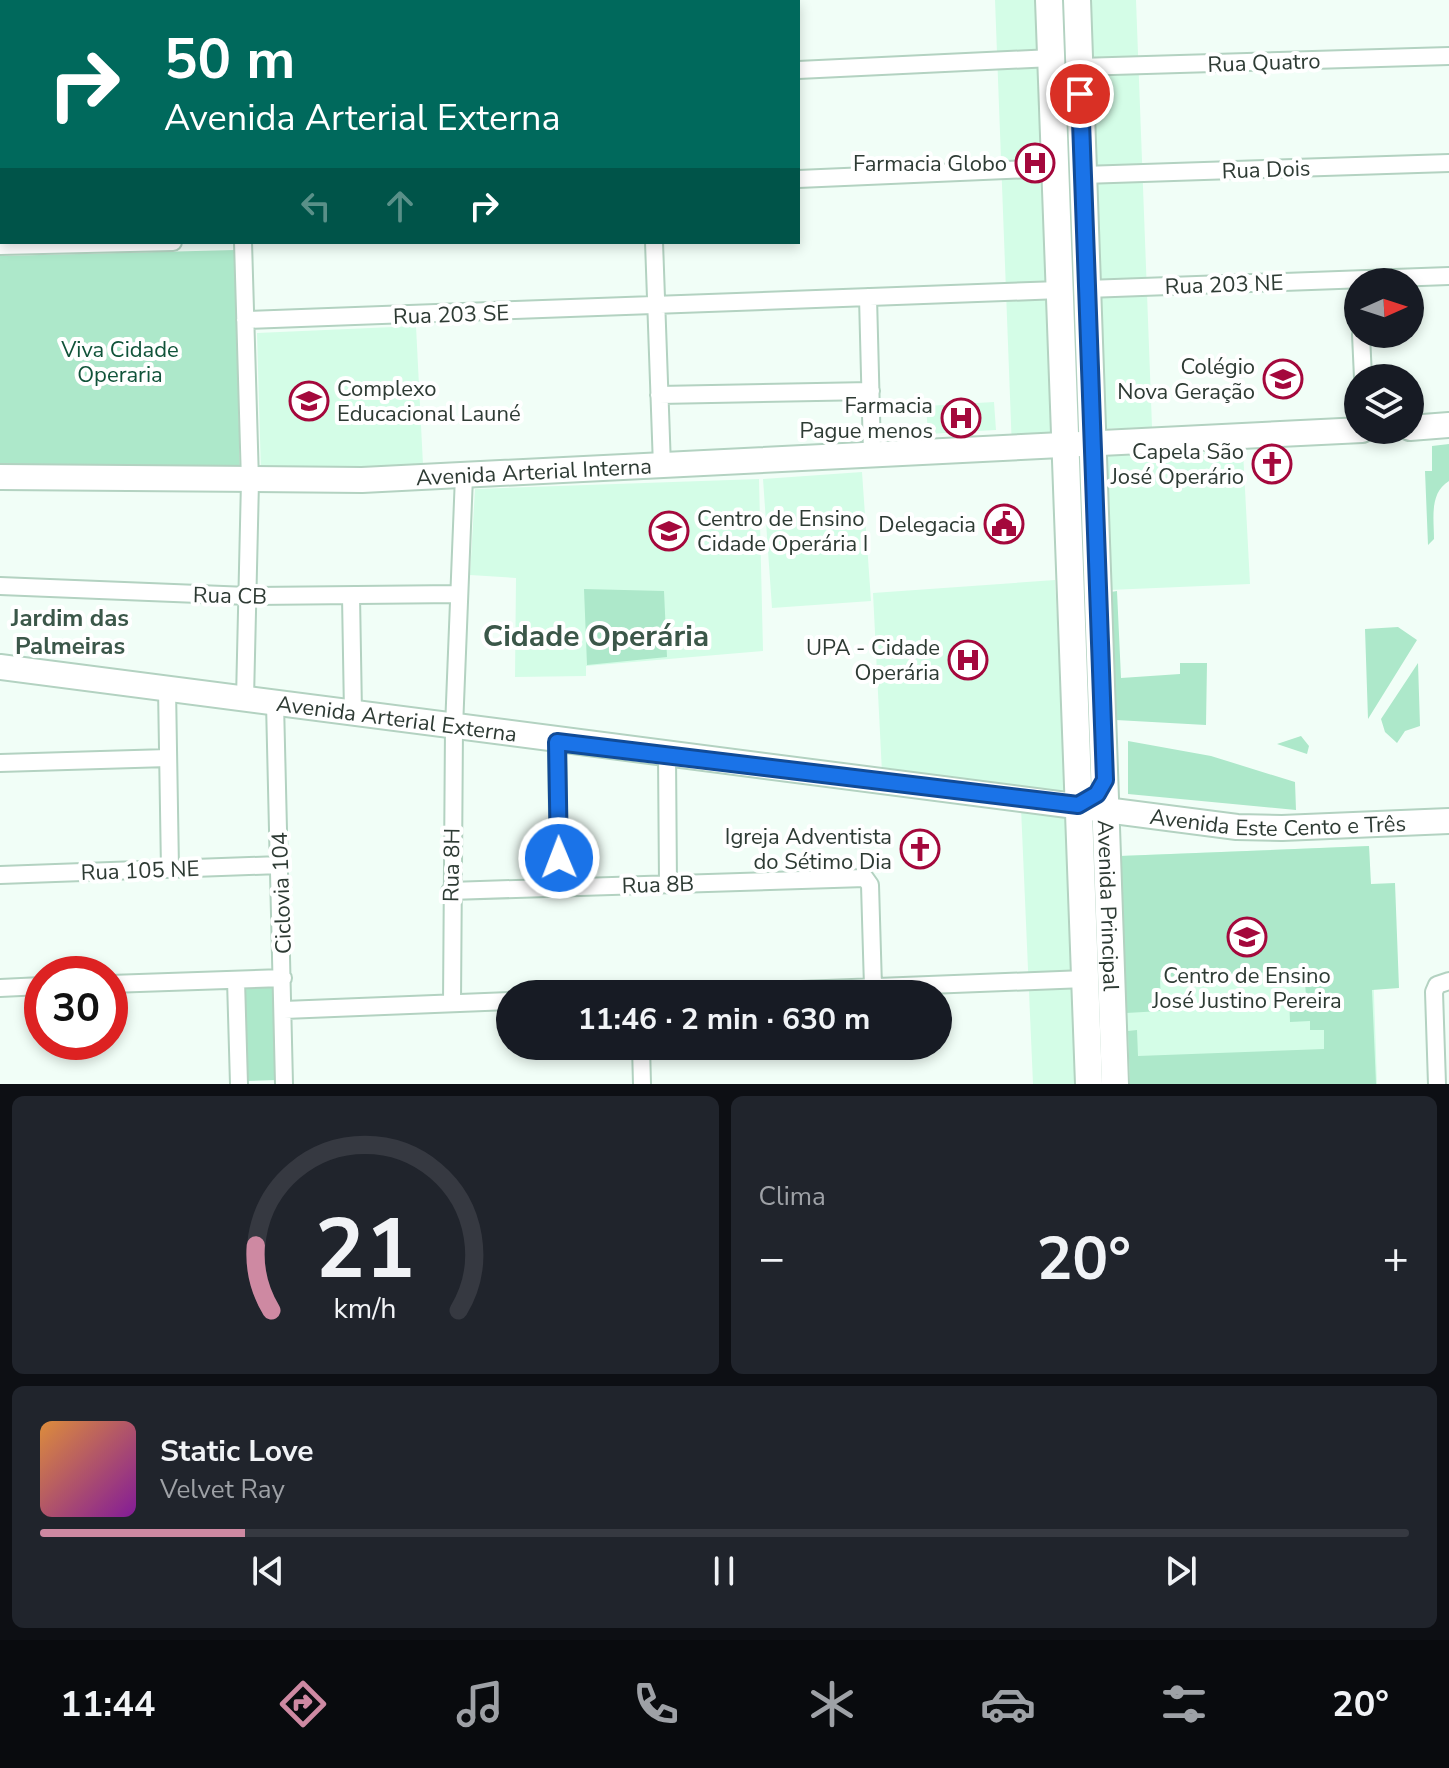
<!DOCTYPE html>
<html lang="pt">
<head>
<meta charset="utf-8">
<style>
	body { margin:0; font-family:"Nunito Sans",sans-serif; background:#20242c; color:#f1f3f6; height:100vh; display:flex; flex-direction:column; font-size:30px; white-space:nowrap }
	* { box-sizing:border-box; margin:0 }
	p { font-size:26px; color:#9ea1a6 }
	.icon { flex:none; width:44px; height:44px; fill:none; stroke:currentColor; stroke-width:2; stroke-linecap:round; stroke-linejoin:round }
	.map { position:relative; height:1084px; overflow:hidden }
	.side { display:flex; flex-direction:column; gap:12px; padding:12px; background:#0d0f14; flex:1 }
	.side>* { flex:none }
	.banner { position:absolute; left:0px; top:0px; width:800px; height:244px; box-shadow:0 4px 12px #0003; background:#00695c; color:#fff; overflow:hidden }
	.needle { width:52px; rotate:87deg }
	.tools { position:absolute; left:1344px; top:268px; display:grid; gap:16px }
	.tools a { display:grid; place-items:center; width:80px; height:80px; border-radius:50%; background:#171b24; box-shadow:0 4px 12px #0003; font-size:40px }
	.speed { position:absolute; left:24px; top:956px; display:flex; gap:16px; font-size:40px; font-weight:700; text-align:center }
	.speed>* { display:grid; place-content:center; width:104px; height:104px; border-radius:50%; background:#171b24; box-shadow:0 4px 12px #0003; line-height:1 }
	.speed .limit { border:12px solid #d22; background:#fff; color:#111 }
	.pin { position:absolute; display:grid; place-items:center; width:68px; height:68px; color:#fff; margin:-34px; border:4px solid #fff; border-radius:50%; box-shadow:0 2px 8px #0007 }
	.me { position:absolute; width:88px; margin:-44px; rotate:359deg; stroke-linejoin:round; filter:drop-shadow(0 0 6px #0008) }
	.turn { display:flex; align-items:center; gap:28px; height:168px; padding:0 32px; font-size:36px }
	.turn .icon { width:104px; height:104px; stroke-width:2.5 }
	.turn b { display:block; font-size:56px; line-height:68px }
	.lanes { display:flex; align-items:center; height:76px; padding:0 32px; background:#0003; justify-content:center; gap:40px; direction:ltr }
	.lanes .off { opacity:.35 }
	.big { font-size:60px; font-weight:700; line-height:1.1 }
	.side .tile { flex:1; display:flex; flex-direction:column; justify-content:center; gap:12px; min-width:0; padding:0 28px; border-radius:12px; background:#20242c }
	.side .dial { align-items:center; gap:0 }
	.dial svg { height:208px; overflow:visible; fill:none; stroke:#363941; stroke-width:7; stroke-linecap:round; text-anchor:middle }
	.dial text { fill:#f1f3f6; stroke:none }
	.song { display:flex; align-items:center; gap:24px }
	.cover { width:96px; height:96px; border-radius:12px; background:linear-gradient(135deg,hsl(30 70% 55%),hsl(290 70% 35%)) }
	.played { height:8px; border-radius:4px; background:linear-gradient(90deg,#ce89a2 15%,#363941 15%) }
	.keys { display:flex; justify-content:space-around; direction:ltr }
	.heat { display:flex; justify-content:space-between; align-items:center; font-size:44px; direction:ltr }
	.side .tiles { flex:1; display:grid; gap:12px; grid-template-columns:1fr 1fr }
	.tile:last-child { grid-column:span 2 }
	.trip { position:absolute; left:496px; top:980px; width:456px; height:80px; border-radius:40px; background:#171b24; box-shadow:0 4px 12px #0003; font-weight:700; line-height:80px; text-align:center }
	.menu { display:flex; height:128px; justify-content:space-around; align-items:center; background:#090b0e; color:#9ea1a6 }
	.menu .icon { width:56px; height:56px }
	.menu .on { color:#ce89a2 }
	.menu b { font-size:36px; color:#f1f3f6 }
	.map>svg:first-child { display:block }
	.built { fill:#d4fde7 }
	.green { fill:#ade8ca }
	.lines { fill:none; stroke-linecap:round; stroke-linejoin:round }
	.minor-casing { stroke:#b3d2c1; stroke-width:20 }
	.secondary-casing { stroke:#b3d2c1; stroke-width:28 }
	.primary-casing { stroke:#b3d2c1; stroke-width:30 }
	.minor { stroke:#fff; stroke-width:16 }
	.secondary { stroke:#fff; stroke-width:24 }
	.primary { stroke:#fff; stroke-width:26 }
	.route-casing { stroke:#114b97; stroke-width:20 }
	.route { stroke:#1a73e8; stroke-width:14 }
	.labels { text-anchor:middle; stroke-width:8; stroke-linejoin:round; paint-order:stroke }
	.street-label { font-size:22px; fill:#2e3b34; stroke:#fff }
	.poi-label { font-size:22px; fill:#2e3b34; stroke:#fff; text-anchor:end }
	.park-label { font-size:22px; fill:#105339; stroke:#fff }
	.neighbourhood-label { font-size:24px; font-weight:bold; fill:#3b5749; stroke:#fff }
	.district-label { font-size:30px; font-weight:bold; fill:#3b5749; stroke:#fff }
</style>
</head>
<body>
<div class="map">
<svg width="1449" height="1084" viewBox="0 0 1449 1084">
	<rect width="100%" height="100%" fill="#f1fef7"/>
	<path class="built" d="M995 0H1136L1152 427 1101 429 1120 856 1369 846 1377 1084H1033L1021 808 1068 810 1060 449 1012 450Z
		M416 326 423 465 261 473 257 333Z
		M994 402 996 430 928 434 926 406Z
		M1243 451 1250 584 1109 590 1105 456Z
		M862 472 871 601 772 608 763 479Z
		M759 479 763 651 586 666V676L515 677 516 578 470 575 475 489Z
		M1055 580 1067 802 882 773 873 593Z"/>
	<path class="green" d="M1059 0H1069L1084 417H1073Z
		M235 250 240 473 0 468V256Z
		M1449 444V481C1429 493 1434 519 1434 539L1428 545 1425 471H1432V446Z
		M584 589 664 591 667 657 587 665Z
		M1117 591 1121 678 1180 674V663H1207L1206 725 1116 720 1111 592Z
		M1398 627 1417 640 1368 719 1365 629Z
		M1418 663 1420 726 1405 731 1397 743 1385 732 1381 719Z
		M1301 736 1309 746 1307 754 1277 744Z
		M1128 741 1211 756 1295 782 1296 810 1128 794Z
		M1369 846 1371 884 1395 883 1399 988 1372 990 1376 1084H1130L1128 1031 1137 1030 1138 1056 1324 1049V1030H1310V1021L1290 1022 1289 996 1306 995 1304 971 1160 977 1161 1011 1126 1013 1120 856Z
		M275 983 277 1080 244 1081 243 984Z"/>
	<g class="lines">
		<defs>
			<path id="minor" d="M646 0V2
				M0 25H2
				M1079 67 1449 56
				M798 70 1052 58
				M0 134H2
				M1083 175 1449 163
				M798 179 1055 168
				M243 242 250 481 245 699
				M654 242 662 466
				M0 246 173 242
				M1087 289 1449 276
				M868 297 872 453
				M245 320 1060 290
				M1361 334 1363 378
				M659 395 871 391
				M0 586 248 596 459 594
				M351 596 353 713
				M167 688 170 869
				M275 703 284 1084
				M557 742 559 887
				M667 756 668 883
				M0 763 168 758
				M0 875 280 865
				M450 891 865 878 870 885 873 987
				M236 980 239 1084
				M110 984 283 978
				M0 988 42 986
				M696 994 1085 979
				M452 1003 454 728 464 476
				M284 1010 510 1001
				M641 1046 642 1084
				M1437 1084 1434 992 1437 985 1449 981"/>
			<g id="secondary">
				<path d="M1410 428 1449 425"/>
				<path id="s1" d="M0 477 362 480 1362 430"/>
				<path id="s2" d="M0 667 1237 827 1282 828 1449 821"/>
			</g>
			<g id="primary">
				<path d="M1049 0 1089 1084"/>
				<path id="s3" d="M1077 0 1115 1084"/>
			</g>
		</defs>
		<use href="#minor" class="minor-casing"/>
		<use href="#secondary" class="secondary-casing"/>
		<use href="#primary" class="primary-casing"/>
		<use href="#minor" class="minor"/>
		<use href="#secondary" class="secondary"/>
		<use href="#primary" class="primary"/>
	</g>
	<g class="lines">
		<defs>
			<path id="route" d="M559 858 557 742 1078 805 1097 794 1105 780 1080 94"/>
		</defs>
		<use href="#route" class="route-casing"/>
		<use href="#route" class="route"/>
	</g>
	<defs>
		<symbol id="hospital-ring" viewBox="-11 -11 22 22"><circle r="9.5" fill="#fff" stroke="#a4083c" stroke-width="1.5"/><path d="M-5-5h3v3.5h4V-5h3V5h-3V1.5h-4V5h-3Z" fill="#a4083c"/></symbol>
		<symbol id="school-ring" viewBox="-11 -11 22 22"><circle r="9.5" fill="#fff" stroke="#a4083c" stroke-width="1.5"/><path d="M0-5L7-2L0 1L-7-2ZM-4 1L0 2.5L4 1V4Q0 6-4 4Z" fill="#a4083c"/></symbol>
		<symbol id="church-ring" viewBox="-11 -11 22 22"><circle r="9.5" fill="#fff" stroke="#a4083c" stroke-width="1.5"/><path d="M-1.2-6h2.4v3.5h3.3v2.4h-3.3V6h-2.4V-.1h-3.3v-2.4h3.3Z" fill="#a4083c"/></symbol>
		<symbol id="civic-ring" viewBox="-11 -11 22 22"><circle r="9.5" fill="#fff" stroke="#a4083c" stroke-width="1.5"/><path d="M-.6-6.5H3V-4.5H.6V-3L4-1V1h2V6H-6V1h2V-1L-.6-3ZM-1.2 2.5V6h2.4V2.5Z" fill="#a4083c"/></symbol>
	</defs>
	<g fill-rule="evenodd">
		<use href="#hospital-ring" x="1013" y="141" width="44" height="44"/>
		<use href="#school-ring" x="1261" y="357" width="44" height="44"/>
		<use href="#school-ring" x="287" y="379" width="44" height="44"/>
		<use href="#hospital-ring" x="939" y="396" width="44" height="44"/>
		<use href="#church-ring" x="1250" y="442" width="44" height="44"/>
		<use href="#civic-ring" x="982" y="502" width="44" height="44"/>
		<use href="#school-ring" x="647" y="509" width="44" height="44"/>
		<use href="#hospital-ring" x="946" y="638" width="44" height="44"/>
		<use href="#church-ring" x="898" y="827" width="44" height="44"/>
		<use href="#school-ring" x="1225" y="915" width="44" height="44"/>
	</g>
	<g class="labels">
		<g class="street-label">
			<text transform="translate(1264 62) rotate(-2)" y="8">Rua Quatro</text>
			<text transform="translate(1266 169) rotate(-2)" y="8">Rua Dois</text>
			<text transform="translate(1224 284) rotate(-2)" y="8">Rua 203 NE</text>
			<text transform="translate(451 314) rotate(-2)" y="8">Rua 203 SE</text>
			<text dy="8" stroke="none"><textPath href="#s1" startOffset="534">Avenida Arterial Interna</textPath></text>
			<text transform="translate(230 595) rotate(1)" y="8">Rua CB</text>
			<text dy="8" stroke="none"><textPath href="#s2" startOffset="400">Avenida Arterial Externa</textPath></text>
			<text dy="8" stroke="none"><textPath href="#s2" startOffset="1288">Avenida Este Cento e Três</textPath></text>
			<text transform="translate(451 865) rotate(-89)" y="8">Rua 8H</text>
			<text transform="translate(140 870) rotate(-2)" y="8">Rua 105 NE</text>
			<text transform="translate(658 884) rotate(-2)" y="8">Rua 8B</text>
			<text transform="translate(281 893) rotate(-92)" y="8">Ciclovia 104</text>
			<text dy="8" stroke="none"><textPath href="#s3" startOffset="906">Avenida Principal</textPath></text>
		</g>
		<g class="poi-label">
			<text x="1007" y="171">Farmacia Globo</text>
			<text x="1255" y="374">Colégio<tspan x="1255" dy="25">Nova Geração</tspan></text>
			<text x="337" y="396" text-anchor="start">Complexo<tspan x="337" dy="25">Educacional Launé</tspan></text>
			<text x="933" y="413">Farmacia<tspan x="933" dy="25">Pague menos</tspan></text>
			<text x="1244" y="459">Capela São<tspan x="1244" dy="25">José Operário</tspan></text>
			<text x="697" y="526" text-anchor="start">Centro de Ensino<tspan x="697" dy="25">Cidade Operária I</tspan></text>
			<text x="976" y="532">Delegacia</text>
			<text x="940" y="655">UPA - Cidade<tspan x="940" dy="25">Operária</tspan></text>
			<text x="892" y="844">Igreja Adventista<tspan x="892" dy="25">do Sétimo Dia</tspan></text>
			<text x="1247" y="983" text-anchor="middle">Centro de Ensino<tspan x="1247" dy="25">José Justino Pereira</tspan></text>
		</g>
		<g class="park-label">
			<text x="120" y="357">Viva Cidade<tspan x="120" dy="25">Operaria</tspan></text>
		</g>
		<g class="neighbourhood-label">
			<text x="70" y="626">Jardim das<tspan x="70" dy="28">Palmeiras</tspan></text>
		</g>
		<g class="district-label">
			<text x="596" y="646">Cidade Operária</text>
		</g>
	</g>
</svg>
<div class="tools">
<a><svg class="needle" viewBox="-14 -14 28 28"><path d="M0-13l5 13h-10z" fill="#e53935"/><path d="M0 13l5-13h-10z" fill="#9ea1a6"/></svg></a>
<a><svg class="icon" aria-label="layers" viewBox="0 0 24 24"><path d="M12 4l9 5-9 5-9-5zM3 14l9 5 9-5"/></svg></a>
</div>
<div class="speed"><div class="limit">30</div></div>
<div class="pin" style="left:1080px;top:94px;background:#d93025"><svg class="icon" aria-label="arrive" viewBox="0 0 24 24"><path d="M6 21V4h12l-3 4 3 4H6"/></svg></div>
<svg class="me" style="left:559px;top:858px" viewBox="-20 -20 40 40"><circle r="17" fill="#1a73e8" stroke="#fff" stroke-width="3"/><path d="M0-11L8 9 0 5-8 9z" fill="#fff"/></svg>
<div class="trip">11:46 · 2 min · 630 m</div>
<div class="banner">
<div class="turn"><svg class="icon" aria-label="right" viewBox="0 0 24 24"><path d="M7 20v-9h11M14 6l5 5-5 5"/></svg><div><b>50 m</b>Avenida Arterial Externa</div></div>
<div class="lanes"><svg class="icon off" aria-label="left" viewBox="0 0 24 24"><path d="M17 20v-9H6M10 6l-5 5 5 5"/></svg><svg class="icon off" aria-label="ahead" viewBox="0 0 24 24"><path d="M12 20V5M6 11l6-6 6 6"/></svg><svg class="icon" aria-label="right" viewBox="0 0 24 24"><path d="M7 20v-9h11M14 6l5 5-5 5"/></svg></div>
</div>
</div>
<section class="side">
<div class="tiles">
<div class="tile dial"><svg viewBox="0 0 100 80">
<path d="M14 69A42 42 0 1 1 86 69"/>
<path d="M14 69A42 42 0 0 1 8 44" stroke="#ce89a2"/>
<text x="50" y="56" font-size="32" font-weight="700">21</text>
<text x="50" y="72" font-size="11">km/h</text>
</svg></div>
<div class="tile"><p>Clima</p>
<div class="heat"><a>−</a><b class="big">20°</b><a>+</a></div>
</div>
<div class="tile">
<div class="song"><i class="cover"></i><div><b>Static Love</b><p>Velvet Ray</p></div></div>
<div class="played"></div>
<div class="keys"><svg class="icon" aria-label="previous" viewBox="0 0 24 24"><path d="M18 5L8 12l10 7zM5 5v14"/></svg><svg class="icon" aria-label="pause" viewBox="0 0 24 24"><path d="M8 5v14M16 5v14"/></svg><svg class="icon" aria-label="next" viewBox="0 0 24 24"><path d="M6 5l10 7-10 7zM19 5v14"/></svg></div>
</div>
</div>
</section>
<nav class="menu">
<b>11:44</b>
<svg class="icon on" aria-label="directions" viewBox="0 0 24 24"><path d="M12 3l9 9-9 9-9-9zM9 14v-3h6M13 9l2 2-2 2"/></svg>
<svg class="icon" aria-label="music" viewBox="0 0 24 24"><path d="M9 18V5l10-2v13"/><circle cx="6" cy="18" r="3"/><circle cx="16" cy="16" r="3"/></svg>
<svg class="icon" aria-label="phone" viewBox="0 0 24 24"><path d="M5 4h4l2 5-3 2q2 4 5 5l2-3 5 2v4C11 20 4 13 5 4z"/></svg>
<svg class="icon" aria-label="climate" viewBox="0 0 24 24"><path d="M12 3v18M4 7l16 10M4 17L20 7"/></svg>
<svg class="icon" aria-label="car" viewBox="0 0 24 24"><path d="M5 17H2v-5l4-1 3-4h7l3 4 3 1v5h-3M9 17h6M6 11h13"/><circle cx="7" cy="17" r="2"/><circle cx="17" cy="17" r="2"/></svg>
<svg class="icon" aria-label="filters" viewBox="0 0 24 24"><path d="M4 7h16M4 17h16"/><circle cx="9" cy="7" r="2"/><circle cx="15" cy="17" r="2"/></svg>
<b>20°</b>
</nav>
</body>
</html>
